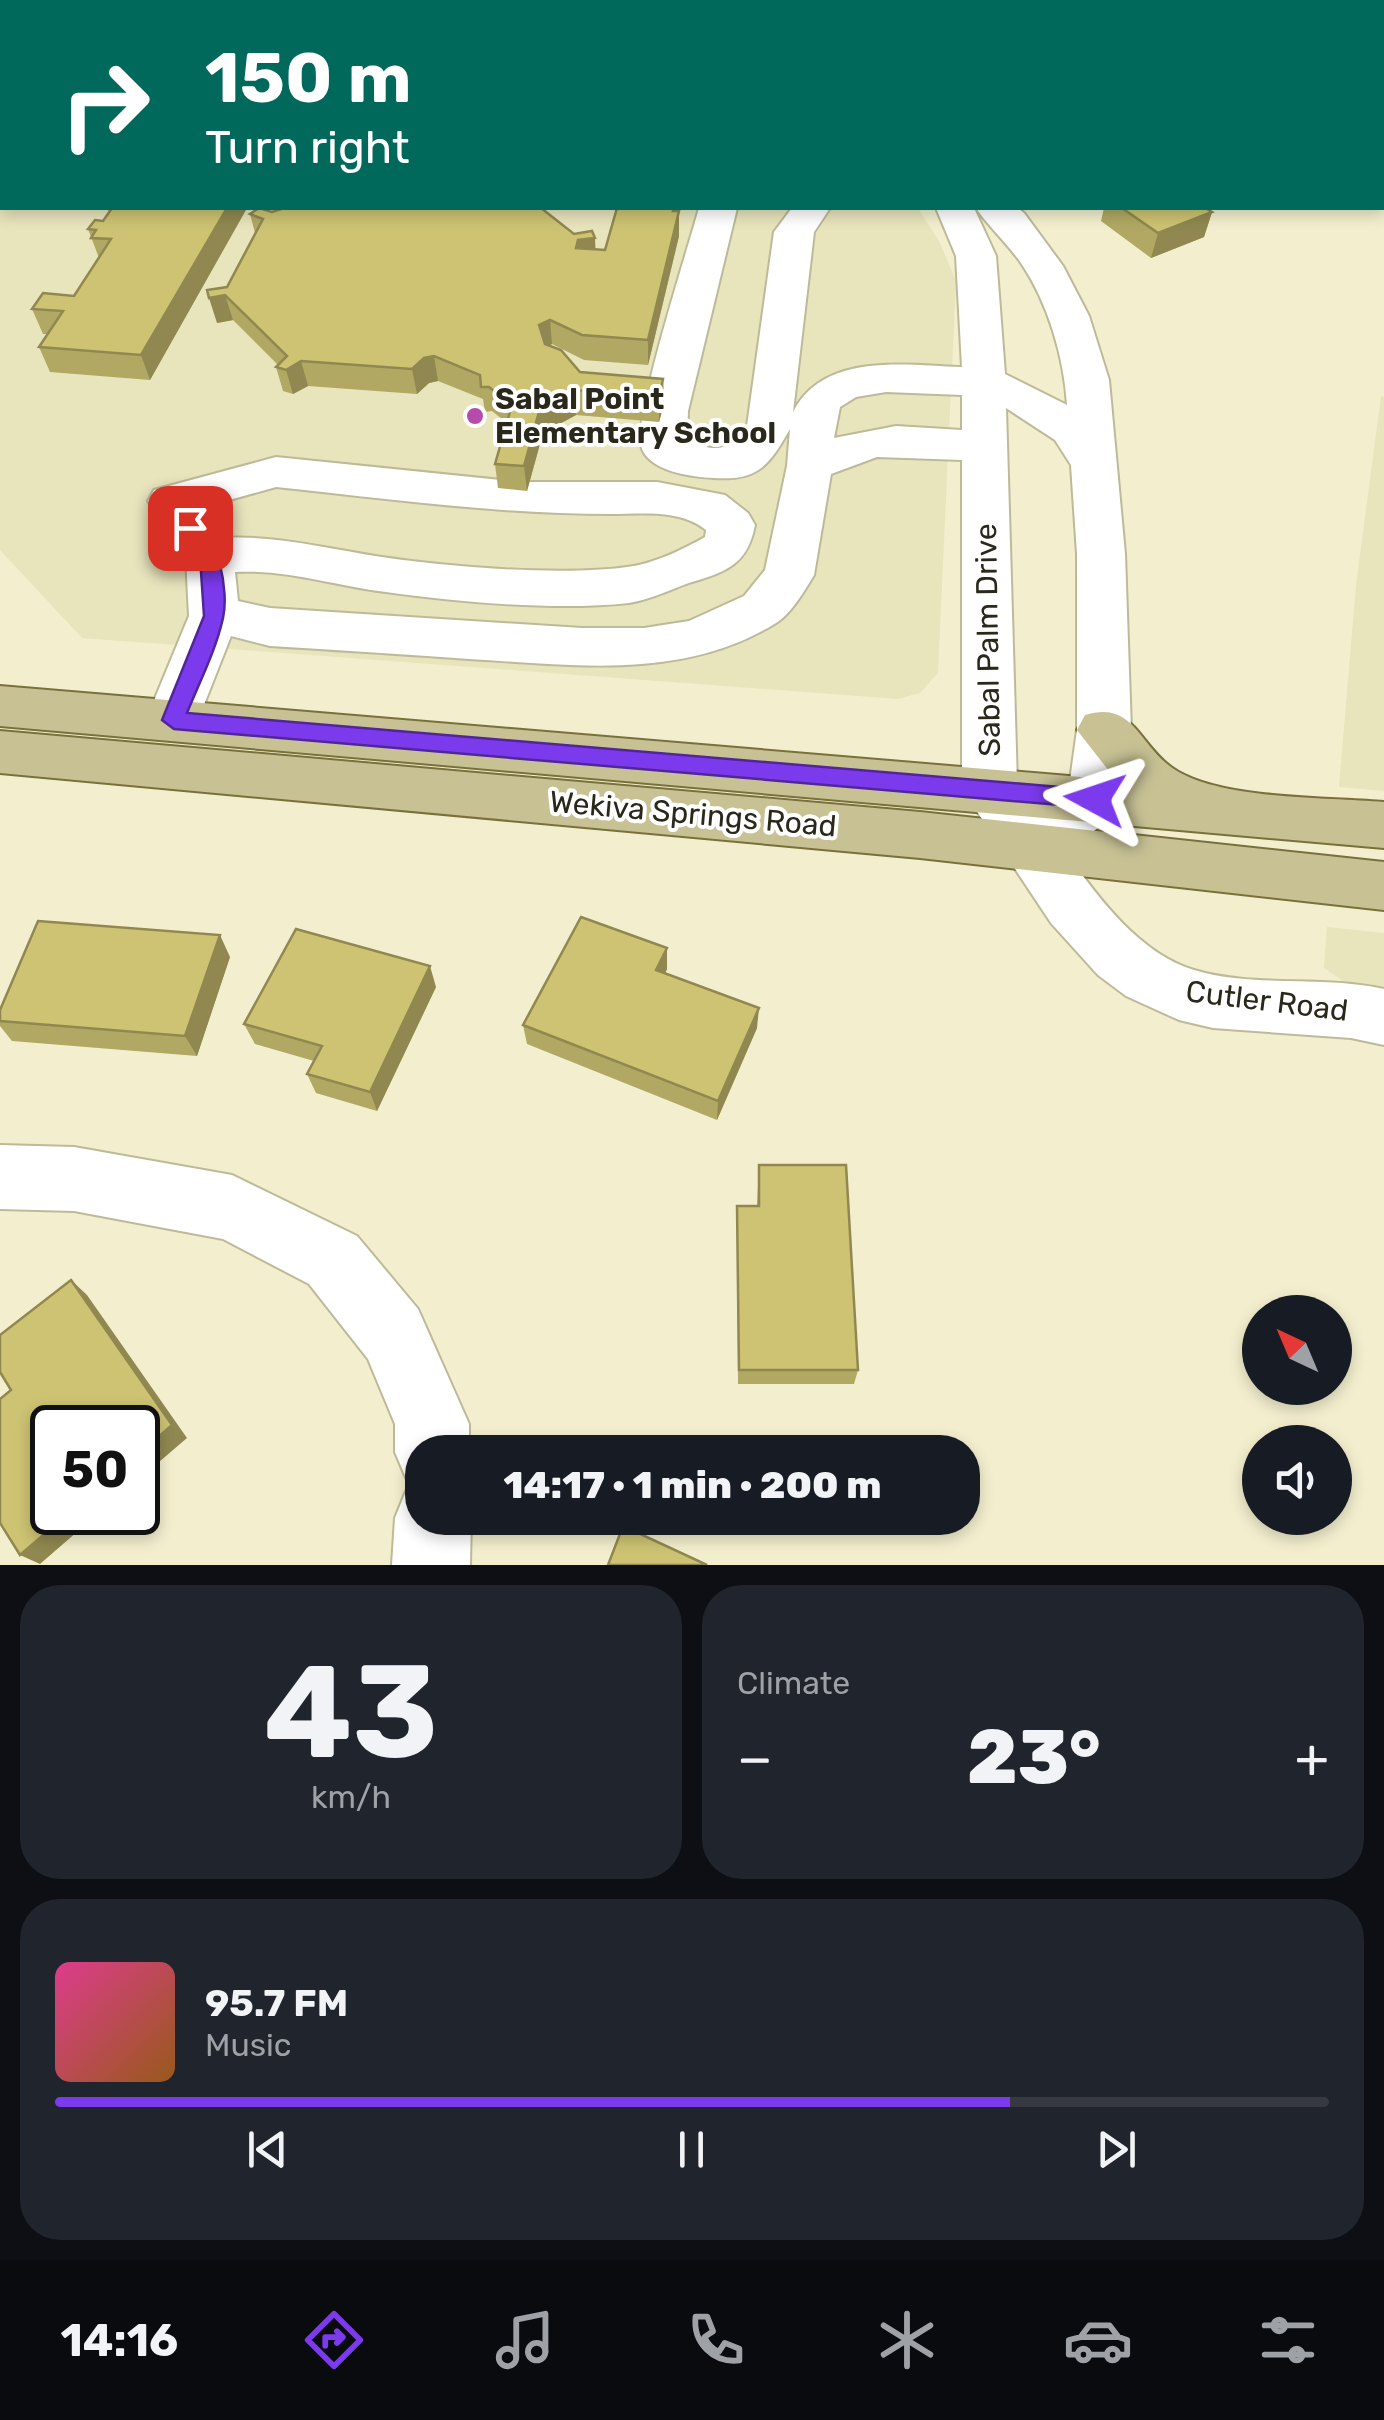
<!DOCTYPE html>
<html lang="en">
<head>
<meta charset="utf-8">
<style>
	body { margin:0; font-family:Rubik,sans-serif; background:#20242c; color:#f1f3f6; height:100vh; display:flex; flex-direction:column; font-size:38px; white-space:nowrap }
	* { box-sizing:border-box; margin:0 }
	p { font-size:32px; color:#9ea1a6 }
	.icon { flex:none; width:55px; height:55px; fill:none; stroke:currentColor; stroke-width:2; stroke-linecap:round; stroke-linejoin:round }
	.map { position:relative; height:1565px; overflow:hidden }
	.panel { display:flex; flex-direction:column; gap:20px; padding:20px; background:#0d0f14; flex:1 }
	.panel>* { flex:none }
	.top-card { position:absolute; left:0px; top:0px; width:1385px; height:210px; box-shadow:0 5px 15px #0003; background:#00695c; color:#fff; overflow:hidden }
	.needle { width:65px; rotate:316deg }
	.buttons { position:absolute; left:1242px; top:1295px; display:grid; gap:20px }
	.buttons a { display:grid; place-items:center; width:110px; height:110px; border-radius:50%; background:#171b24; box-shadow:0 5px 15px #0003; font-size:50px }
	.speed { position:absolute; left:30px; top:1405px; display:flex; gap:20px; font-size:50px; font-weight:700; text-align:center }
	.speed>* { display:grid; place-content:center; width:130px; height:130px; border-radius:50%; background:#171b24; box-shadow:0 5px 15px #0003; line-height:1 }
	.speed .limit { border:5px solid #111; border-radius:15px; background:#fff; color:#111 }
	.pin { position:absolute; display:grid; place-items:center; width:85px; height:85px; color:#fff; margin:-42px; border-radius:20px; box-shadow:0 5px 15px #0006 }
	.me { position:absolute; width:110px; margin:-55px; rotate:275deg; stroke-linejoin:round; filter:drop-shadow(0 0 8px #0008) }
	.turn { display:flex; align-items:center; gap:35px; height:210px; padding:0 40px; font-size:45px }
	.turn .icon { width:130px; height:130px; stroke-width:2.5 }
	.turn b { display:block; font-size:70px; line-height:85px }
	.big { font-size:75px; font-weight:800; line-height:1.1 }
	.panel .card { flex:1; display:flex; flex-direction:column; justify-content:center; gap:15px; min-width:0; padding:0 35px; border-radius:40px; background:#20242c }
	.panel .dial { align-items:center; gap:0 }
	.dial b { font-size:130px; line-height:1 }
	.song { display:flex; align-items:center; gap:30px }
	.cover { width:120px; height:120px; border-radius:15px; background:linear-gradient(135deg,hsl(330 70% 55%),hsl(30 70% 35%)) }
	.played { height:10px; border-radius:5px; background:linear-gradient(90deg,#7c3aed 75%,#363941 75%) }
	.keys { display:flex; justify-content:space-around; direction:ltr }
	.heat { display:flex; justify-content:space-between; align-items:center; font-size:55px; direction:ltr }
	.panel .tiles { flex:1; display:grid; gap:20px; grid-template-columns:1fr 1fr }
	.card:last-child { grid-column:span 2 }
	.trip { position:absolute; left:405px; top:1435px; width:575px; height:100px; border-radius:40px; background:#171b24; box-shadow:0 5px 15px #0003; font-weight:800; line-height:100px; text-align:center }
	.menu { display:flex; height:160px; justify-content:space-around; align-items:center; background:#090b0e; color:#9ea1a6 }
	.menu .icon { width:70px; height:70px }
	.menu .active { color:#7c3aed }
	.menu b { font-size:45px; color:#f1f3f6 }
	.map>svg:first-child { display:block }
	.built { fill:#e8e4bc }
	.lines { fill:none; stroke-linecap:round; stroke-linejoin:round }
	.minor-casing { stroke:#bdba99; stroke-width:4 }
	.major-casing { stroke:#78713b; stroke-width:4 }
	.minor { fill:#fff; fill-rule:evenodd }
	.major { fill:#c7c194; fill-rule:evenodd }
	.wall { fill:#b0a863 }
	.shaded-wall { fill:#908850 }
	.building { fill:#cdc373; stroke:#908850; stroke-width:2.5 }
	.route { fill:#7c3aed; stroke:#51269a; stroke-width:2.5 }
	.poi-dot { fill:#b64bab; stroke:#fff; stroke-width:4 }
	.labels { text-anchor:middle; stroke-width:8; stroke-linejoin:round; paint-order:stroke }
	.poi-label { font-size:30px; font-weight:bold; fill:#29281b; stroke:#fff; text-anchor:start }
	.street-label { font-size:30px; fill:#29281b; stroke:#fff }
</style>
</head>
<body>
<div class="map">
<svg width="1384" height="1565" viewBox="0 0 1384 1565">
	<rect width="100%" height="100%" fill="#f3efce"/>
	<path class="built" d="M0 0 573 2H2V208H918L940 243 956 281 938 673 920 693 898 699 82 638 0 550Z
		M1381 396 1384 397V791L1339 787 1356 585Z
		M1327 927 1384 933V995L1356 990 1324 968Z"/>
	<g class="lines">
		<defs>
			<path id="minor" d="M1079 0H1120L1121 2H1081Z
				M699 208H737L688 411 687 439C713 454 732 451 747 426L774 232 792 208H830L814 232 793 412C824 352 904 365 962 367L956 256 936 208H974L996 256 1005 374 1067 405C1064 357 1048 303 1021 263 1007 243 989 227 976 208H1018L1024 213 1063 266 1089 316 1109 380 1125 554 1131 730 1123 799 1115 815 1066 852C1097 897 1140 954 1194 970 1253 988 1323 975 1384 989V1045L1351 1038 1213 1028 1179 1020 1126 996 1098 975 1051 923 962 789V460L877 457 831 474 814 575C805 590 791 614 776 623 683 681 573 665 469 659 403 654 336 650 270 646L231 636 192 735 173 741 154 735 146 720 189 616 186 558 148 501 154 490 276 457 521 482H657L725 495 748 513 755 525C747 567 724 572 686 584 668 591 648 600 629 603 557 611 457 602 386 592 335 586 287 569 235 572L238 601 270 608 582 628H644L689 621 744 596 765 570 787 466 790 429C769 465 759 481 714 478 693 477 648 472 641 446 634 414 688 249 699 208ZM886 392 962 395V430L896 426 834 438 840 407 856 397ZM1006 408 1055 440 1071 465 1077 554V730L1069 788 1037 811 1017 784ZM276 487C388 499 499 514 611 514 642 514 681 509 706 530L705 537C682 550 653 564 627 567 561 576 449 567 382 557 328 549 278 535 223 538L201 508Z
				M0 1145 74 1147 232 1175 357 1236 418 1309 469 1424V1452H422V1518H471L470 1565H392L395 1518 406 1491 421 1485 406 1478 395 1452V1424L368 1359 309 1284 223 1239 74 1211 0 1209Z"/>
			<path id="major" d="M0 686 1116 780 1077 730 1085 715C1133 700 1138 743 1171 767 1216 800 1326 797 1384 802V848L0 726Z
				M0 731 920 812 1384 862V910L920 858 0 773Z"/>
		</defs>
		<use href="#minor" class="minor-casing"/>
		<use href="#major" class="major-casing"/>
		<use href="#minor" class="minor"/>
		<use href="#major" class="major"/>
	</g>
	<path class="wall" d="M1157 0H1257L1249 2H1161Z
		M107 208H247L150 380 50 372 39 347 48 334H43L32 309 74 296 99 258 88 229 103 221 109 212Z
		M617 208H676V211H679V236L648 365 584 360 552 344 549 346 580 372 663 379 664 404 659 422 576 415 543 433 527 491 498 488 495 464 507 423 492 411 485 412 483 399 438 381 429 383 417 394 308 386 293 394 283 391 276 367 278 365 233 320 217 323 227 287 255 233 250 214 272 212 574 234 595 238V250H605Z
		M1104 208H1205L1212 212 1204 237 1151 258 1101 221Z
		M230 957 197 1056 12 1041 0 1026V1010Z
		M667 969 665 973 757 1028 717 1120 527 1044 523 1025Z
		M436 987 377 1111 316 1093 307 1074 314 1061 255 1044 244 1024Z
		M759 1165 858 1370 854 1384H738L737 1206H757Z"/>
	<path class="shaded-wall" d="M1209 0H1257L1249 2H1200Z
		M227 208H247L150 380 141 355Z
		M674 208H676L677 219 679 211V236L648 365V340Z
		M1212 212 1204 237 1151 258 1158 233Z
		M595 238 596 263 576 248 578 240Z
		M225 295 233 320 217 323 209 298Z
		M550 320 552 344 541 349 539 325Z
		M434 356 438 381 429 383 417 394 412 369 424 358Z
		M301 361 308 386 293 394 286 370Z
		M663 379 664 404 659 422V397Z
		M574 390 576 415 543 433 527 491 524 466 540 408Z
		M220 935 230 957 197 1056 185 1036Z
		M667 948V969L657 991 656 970Z
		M430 966 436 987 377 1111 370 1092Z
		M759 1008 757 1028 717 1120 718 1101Z
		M71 1280 87 1295 187 1438 138 1480V1455Z
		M70 1512H100L40 1564 20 1555Z"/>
	<path class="building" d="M1187 0H1209L1200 2H1191Z
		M1222 0H1237L1241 2H1213Z
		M112 208H227L141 355 39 347 63 311 32 309 43 293 74 296 111 239 91 238 96 230 88 229 95 220 103 221Z
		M259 208 272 212 284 208H541L574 234 592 231 595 238 578 240 576 248 605 250 617 208H674L673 211H679L648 340 582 335 550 320 539 325 545 344 561 350 580 372 663 379 659 397 574 390 540 408 524 466 495 464 512 405 489 387H481L480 375 434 356 424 358 412 369 301 361 286 370 276 367 287 356 225 295 209 298 207 290 227 287 263 219 250 214Z
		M1122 208H1205L1212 212 1158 233Z
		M581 917 667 948 656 970 759 1008 718 1101 523 1025Z
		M38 921 220 935 185 1036 0 1021V1010Z
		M296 929 430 966 370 1092 307 1074 322 1046 244 1024Z
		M759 1165H846L858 1370H739L737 1206H759Z
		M71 1280 172 1425 138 1455V1428H52V1512H70L20 1555 0 1523V1399L11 1390 0 1372V1335Z
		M623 1526 707 1565H608Z"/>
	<path class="route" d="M190 521C219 531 229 592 223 618 216 650 199 683 187 713L1095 790 1106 799 1095 808 174 729 162 720 204 616 200 557 181 528Z"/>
	<circle class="poi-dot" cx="475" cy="416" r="10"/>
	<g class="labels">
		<g class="poi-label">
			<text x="495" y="409">Sabal Point<tspan x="495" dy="34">Elementary School</tspan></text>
		</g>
		<g class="street-label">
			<text transform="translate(988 640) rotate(-91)" y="10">Sabal Palm Drive</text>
			<text transform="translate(693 814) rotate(5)" y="10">Wekiva Springs Road</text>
			<text transform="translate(1267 1001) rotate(7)" y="10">Cutler Road</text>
		</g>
	</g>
</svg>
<div class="buttons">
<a><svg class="needle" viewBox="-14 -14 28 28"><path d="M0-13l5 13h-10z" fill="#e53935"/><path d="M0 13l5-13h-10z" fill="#9ea1a6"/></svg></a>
<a><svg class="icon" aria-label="sound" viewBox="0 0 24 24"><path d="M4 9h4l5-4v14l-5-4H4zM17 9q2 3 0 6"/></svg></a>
</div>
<div class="speed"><div class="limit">50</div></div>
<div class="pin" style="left:190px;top:528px;background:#d93025"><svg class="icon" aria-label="arrive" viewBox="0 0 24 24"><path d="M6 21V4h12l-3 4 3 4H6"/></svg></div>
<svg class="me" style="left:1095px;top:799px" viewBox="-20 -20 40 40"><path d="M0-17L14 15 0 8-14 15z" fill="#7c3aed" stroke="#fff" stroke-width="4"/></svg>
<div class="trip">14:17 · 1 min · 200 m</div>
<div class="top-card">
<div class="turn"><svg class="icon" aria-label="right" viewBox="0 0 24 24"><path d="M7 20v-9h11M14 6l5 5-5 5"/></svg><div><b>150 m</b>Turn right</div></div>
</div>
</div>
<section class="panel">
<div class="tiles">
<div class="card dial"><b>43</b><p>km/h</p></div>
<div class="card"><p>Climate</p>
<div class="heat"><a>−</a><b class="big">23°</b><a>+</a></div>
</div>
<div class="card">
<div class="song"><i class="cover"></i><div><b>95.7 FM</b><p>Music</p></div></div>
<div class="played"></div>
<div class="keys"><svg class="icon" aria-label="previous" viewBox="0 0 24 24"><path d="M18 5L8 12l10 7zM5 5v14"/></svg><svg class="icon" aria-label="pause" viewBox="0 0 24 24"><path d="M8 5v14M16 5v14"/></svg><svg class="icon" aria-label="next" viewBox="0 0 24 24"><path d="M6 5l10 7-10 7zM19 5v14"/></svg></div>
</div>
</div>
</section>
<nav class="menu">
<b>14:16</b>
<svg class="icon active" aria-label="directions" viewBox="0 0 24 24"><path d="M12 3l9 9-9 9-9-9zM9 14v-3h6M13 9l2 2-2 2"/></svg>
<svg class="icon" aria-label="music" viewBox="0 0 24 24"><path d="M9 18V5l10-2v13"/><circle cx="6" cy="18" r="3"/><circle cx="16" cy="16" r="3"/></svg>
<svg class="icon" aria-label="phone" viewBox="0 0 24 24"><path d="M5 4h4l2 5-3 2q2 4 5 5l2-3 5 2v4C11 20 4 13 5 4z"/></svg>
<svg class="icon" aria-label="climate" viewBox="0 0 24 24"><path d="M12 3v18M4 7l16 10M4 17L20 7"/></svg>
<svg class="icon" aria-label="car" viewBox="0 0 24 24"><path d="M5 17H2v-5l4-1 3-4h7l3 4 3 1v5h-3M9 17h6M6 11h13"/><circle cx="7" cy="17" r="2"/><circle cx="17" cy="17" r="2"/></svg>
<svg class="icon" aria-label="filters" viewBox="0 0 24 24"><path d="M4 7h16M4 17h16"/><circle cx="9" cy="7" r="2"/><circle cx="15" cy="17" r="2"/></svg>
</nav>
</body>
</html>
